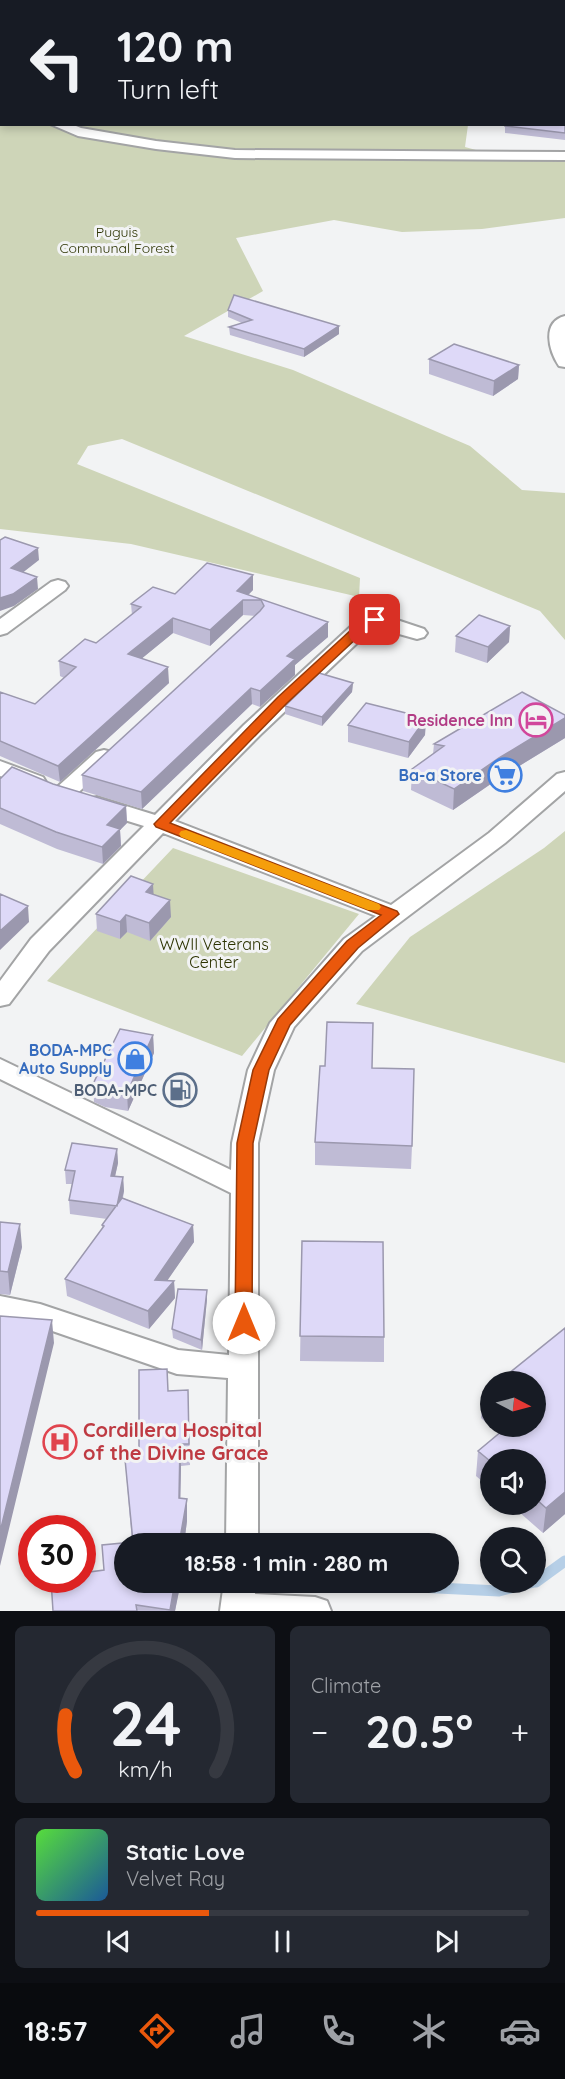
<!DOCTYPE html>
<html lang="en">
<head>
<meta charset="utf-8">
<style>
	body { margin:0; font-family:Quicksand,sans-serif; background:#242831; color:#f1f3f6; height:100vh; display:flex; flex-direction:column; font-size:22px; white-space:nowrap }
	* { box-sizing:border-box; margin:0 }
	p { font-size:20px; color:#9ea1a6 }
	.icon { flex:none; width:33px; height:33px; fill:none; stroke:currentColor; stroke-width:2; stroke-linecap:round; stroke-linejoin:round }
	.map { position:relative; height:1611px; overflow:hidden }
	.panel { display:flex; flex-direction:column; gap:15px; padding:15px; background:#0d0f14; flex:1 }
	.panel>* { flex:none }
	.top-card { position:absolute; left:0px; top:0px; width:566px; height:126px; box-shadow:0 3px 9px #0003; background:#171b24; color:#f1f3f6; overflow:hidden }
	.needle { width:39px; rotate:96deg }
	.fabs { position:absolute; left:480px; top:1371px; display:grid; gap:12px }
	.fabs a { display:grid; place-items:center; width:66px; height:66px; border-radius:50%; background:#171b24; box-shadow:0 3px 9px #0003; font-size:30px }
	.speed { position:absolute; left:18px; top:1515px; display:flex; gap:12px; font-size:30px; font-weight:700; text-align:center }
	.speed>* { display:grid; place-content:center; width:78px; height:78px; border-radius:50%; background:#171b24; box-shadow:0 3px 9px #0003; line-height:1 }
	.speed .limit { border:9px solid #d22; background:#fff; color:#111 }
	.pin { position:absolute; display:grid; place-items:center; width:51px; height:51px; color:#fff; margin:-26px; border-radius:12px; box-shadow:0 3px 9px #0006 }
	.me { position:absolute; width:66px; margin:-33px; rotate:0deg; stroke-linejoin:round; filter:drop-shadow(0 0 4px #0008) }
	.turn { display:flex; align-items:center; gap:21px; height:126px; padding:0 18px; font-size:27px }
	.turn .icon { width:78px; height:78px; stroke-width:2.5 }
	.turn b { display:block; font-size:42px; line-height:51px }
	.big { font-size:45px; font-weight:700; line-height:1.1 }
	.panel .widget { flex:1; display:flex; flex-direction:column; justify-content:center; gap:9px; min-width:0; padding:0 21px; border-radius:9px; background:#242831 }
	.panel .dial { align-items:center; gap:0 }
	.dial svg { height:156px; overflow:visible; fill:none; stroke:#363941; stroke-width:7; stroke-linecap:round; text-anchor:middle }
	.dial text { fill:#f1f3f6; stroke:none }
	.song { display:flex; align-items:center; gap:18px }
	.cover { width:72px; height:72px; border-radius:9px; background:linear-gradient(135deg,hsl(110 70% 55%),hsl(210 70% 35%)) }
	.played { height:6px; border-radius:3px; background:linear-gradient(90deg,#ea580c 35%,#363941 35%) }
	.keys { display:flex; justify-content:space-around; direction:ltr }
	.heat { display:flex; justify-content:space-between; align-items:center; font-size:33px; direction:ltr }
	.panel .tiles { flex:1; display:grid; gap:15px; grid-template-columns:1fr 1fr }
	.widget:last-child { grid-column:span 2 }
	.trip { position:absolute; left:114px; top:1533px; width:345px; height:60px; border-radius:30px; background:#171b24; box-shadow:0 3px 9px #0003; font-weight:700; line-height:60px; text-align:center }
	.tab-bar { display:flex; height:96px; justify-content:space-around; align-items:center; background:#090b0e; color:#9ea1a6 }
	.tab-bar .icon { width:42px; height:42px }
	.tab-bar .selected { color:#ea580c }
	.tab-bar b { font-size:27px; color:#f1f3f6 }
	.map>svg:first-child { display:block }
	.green { fill:#ced5b8 }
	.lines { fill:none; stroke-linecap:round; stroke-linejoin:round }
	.stream { stroke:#b6cfe7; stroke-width:11 }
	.street-casing { stroke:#a3a4a5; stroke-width:4 }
	.street { fill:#fff; fill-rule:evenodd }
	.wall { fill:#bfbbd5 }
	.shaded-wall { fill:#9b98ae }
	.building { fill:#ded9f8; stroke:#9b98ae; stroke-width:1.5 }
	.route { fill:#ea580c; stroke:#983908; stroke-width:1.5 }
	.slow { fill:#f59e0b }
	.labels { text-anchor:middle; stroke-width:6; stroke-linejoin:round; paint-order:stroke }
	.far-park-label { font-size:14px; fill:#2c3300; stroke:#f2f3f4 }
	.hotel-label { font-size:16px; font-weight:bold; fill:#b23c85; stroke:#f2f3f4; text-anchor:end }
	.shop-label { font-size:16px; font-weight:bold; fill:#366cbe; stroke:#f2f3f4; text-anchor:end }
	.park-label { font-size:16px; fill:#2c3300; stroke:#f2f3f4 }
	.service-label { font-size:16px; font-weight:bold; fill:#4e5e75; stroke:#f2f3f4; text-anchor:end }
	.near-health-label { font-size:20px; font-weight:bold; fill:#be3a42; stroke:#f2f3f4; text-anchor:start }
</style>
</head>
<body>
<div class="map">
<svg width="565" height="1611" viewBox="0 0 565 1611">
	<rect width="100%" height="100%" fill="#f2f3f4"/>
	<path class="green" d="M0 0 462 1 2 2V124L468 125 465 147 498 156 565 153V218L482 229 402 232 334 220 236 238 263 291 184 336 293 370 470 446 522 490 565 493V640L540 611 122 439 88 446 77 464 360 578 359 597 131 544 0 529Z
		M565 831V1063L356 1004 410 937 544 848Z
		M173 848 359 914 242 1056 47 981Z"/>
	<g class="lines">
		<path class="stream" d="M536 1582 565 1561
			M336 1583 499 1591 534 1582"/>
		<defs>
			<path id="street" d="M2 65V74H0V66Z
				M50 124H71L81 128 156 141 235 150 565 152V160L235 158 156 149 78 136Z
				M565 316V367L559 366C549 351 541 322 565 316Z
				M58 580 65 582 68 586 65 590 7 633 0 635V619L51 582Z
				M379 614 424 629 427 633 424 637 417 639 374 627 260 735 175 821 391 905 489 833 557 774 565 772V791L505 843 362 951 294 1027 274 1070 258 1143V1544H226L228 1378 177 1374 38 1326 0 1318V1296L40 1304 178 1350 229 1355 231 1193 0 1079V1059L231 1170 232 1143 248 1070 270 1023 344 939 376 916 163 833 49 951 9 1004 0 1006V981L31 939 144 826 89 809 86 804 89 799 97 797 155 815 244 725 361 617Z
				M104 750 112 752 115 757 112 762 71 799 63 801 55 799 52 794 55 789 96 752Z
				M0 761 43 777 46 782 43 787 35 789 27 787 0 776Z
				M224 1582H256L255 1594 315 1597 327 1601 331 1611H220Z"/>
		</defs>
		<use href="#street" class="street-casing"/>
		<use href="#street" class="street"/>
	</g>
	<path class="wall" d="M565 42V140L505 133V126Z
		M228 310 339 334 304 357 230 335 229 327 242 323 228 317Z
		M429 359 519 365 518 379 493 396 429 374Z
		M253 575V590L248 595 328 622V637L295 665V675L260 707 252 704 142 809 83 791 82 775 256 616 243 615 210 646 173 633 142 658 169 683 60 782 0 756V692L35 704 64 678 60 676 59 661 96 643 132 615 131 604 175 594Z
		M510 626 509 642 487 663 455 652 456 636Z
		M353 683 352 692 322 726 285 714V706Z
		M565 715V738L498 779 453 810 411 790 412 769 433 754 434 744Z
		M426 718 425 735 408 758 348 742V725Z
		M0 779 53 784 126 806 127 823 120 830 121 846 103 864 57 849 0 824Z
		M153 894 171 917 150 941 127 932 120 939 97 931 96 914Z
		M153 1035 154 1053 128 1111 105 1107 94 1102 93 1084Z
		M325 1066 372 1068 412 1146 411 1169 315 1165V1142Z
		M117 1149 118 1163 115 1176 123 1177 124 1191 123 1198 193 1225 194 1242 167 1280 174 1281 175 1298 149 1329 67 1296 65 1279 102 1229V1225L107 1219 70 1214 69 1200 72 1184H66L65 1170Z
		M0 1222 22 1247 10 1295 0 1294Z
		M302 1241 384 1337V1362L300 1361Z
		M207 1299 202 1350 173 1338 172 1329Z
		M565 1328V1514L543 1533 510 1504H536V1460H490V1488L476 1476 478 1451 500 1433 491 1426H536Z
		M167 1369 168 1391 188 1390 190 1465 181 1466 180 1499H187V1521L184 1544H124V1582H179L180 1586 175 1611H53L51 1580H82V1573L104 1571 102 1545 132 1542 124 1449H139V1370Z
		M490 1387V1426L481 1418 483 1393Z"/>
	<path class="shaded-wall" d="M558 0H565V4H564V2H554Z
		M339 326V334L304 357V349Z
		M519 365 518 379 493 396 494 381Z
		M38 548 39 560 12 581 11 568Z
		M253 575V590L243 600V615L210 646V630L237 591Z
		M37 577 38 589 14 606 0 611V598Z
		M173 618V633L129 669 128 654Z
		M328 622V637L295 665V675L260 707V691L287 656Z
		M510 626 509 642 487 663 488 647Z
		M168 667 169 683 60 782 58 766Z
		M353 683 352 692 322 726V717Z
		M251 688 252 704 142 809 141 792Z
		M426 718 425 735 408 758 409 742Z
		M565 718V738L498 779 453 810 454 789 499 758Z
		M126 806 127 823 120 830 121 846 103 864 102 847 107 825Z
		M153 884 154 901 146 892Z
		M170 900 171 917 150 941 149 923Z
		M28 906 29 922 0 950V931Z
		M126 915 127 932 120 939V922Z
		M153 1035 154 1053 128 1111 127 1093Z
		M117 1149 118 1163 112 1190 111 1176Z
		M123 1177 124 1191 117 1220V1206Z
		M20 1224 22 1247 10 1295 8 1272Z
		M193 1225 194 1242 156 1297 155 1280Z
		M174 1281 175 1298 149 1329 148 1311Z
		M207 1290V1299L202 1350 201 1340Z
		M52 1320 54 1343 0 1566V1532Z
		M180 1444 181 1466 180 1520 179 1498Z
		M565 1492V1514L543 1533 546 1508Z
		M187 1499V1521L184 1544H179Z
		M175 1582H179L180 1586 175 1611H170Z"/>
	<path class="building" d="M533 0H558L554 2H534Z
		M564 42H565V133L505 126 506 124H564Z
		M234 295 339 326 304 349 229 327 252 320 228 310Z
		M454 344 519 365 494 381 429 359Z
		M5 537 38 548 11 568 37 577 13 594 0 598V540Z
		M207 563 253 575 237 591 328 622 287 656 295 659 260 691 251 688 141 792 82 775 260 611 264 606 261 600H243L210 630 173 618 128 654 168 667 58 766 0 741V692L35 704 76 667 59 661 85 639 96 643 141 607 131 604 153 587 175 594Z
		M479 615 510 626 488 647 456 636Z
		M319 673 353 683 322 717 285 706Z
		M522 692 565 715V718L499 758 454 789 412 769 444 746 434 744Z
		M366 703 426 718 409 742 348 725Z
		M12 767 53 784 126 806 107 825 120 829 102 847 56 832 0 808V779Z
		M131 876 153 884 146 892 170 900 149 923 126 915 120 922 96 914Z
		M0 894 28 906 0 931Z
		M327 1022 373 1023 372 1068 414 1069 412 1146 315 1142 320 1066H325Z
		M120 1029 153 1035 127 1093 103 1089 93 1084Z
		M72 1143 117 1149 111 1176 123 1177 117 1206 69 1200 75 1171 65 1170Z
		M122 1198 193 1225 155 1280 174 1281 148 1311 65 1279 104 1226 102 1225Z
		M0 1222 20 1224 8 1272 0 1271Z
		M302 1241 383 1242 384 1337 300 1336Z
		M178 1289 207 1290 201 1340 172 1329Z
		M0 1316 52 1320 0 1532Z
		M565 1328V1492L546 1508 536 1499V1460H490V1461L478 1451 508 1426H536V1382H498Z
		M167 1369 168 1391 188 1390 189 1444H180L179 1498 187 1499 179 1544H124V1582H175L170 1610 136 1605 137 1611H53L51 1580H82V1573L104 1570 102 1545 133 1542 124 1449H139V1370Z
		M490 1387V1399L483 1393Z"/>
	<path class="route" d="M375 616 380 617V622L372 624 287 703 170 823 397 911 399 914 358 948 290 1025 269 1070 253 1143 252 1323 250 1328 244 1330 237 1328 235 1323 237 1143 253 1070 278 1019 347 941 381 915 156 827 154 824 278 697 363 619Z"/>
	<path class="slow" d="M186 830 379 904 381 907 379 910H368L181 837 179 834 181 831Z"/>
	<defs>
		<symbol id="hotel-ring" viewBox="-11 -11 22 22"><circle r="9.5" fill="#f2f3f4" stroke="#d1479c" stroke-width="1.5"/><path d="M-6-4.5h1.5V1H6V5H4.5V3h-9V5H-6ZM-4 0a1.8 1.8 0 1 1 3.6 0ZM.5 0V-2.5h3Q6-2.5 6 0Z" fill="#d1479c"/></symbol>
		<symbol id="supermarket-ring" viewBox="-11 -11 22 22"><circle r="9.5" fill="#f2f3f4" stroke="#3f7fe0" stroke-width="1.5"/><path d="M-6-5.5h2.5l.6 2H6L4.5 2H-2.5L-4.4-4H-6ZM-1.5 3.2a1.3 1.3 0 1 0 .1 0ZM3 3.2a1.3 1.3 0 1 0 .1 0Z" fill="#3f7fe0"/></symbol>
		<symbol id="shop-ring" viewBox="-11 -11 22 22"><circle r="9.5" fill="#f2f3f4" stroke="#3f7fe0" stroke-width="1.5"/><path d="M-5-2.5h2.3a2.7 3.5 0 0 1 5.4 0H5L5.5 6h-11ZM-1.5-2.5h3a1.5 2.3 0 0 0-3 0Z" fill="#3f7fe0"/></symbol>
		<symbol id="fuel-ring" viewBox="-11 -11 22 22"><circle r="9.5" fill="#f2f3f4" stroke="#5c6f8a" stroke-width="1.5"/><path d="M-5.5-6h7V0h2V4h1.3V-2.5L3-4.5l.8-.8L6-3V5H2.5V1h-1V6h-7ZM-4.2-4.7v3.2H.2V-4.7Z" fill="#5c6f8a"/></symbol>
		<symbol id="hospital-ring" viewBox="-11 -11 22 22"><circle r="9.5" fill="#f2f3f4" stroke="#e0444e" stroke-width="1.5"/><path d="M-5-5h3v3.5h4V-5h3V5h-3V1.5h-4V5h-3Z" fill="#e0444e"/></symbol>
	</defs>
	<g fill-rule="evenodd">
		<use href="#hotel-ring" x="517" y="701" width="38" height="38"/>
		<use href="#supermarket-ring" x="486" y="756" width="38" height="38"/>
		<use href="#shop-ring" x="116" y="1040" width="38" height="38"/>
		<use href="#fuel-ring" x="161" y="1071" width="38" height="38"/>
		<use href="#hospital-ring" x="41" y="1423" width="38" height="38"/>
	</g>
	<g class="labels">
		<g class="far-park-label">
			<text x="117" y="237">Puguis<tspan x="117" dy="16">Communal Forest</tspan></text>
		</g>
		<g class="hotel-label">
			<text x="513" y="726">Residence Inn</text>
		</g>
		<g class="shop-label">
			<text x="482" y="781">Ba-a Store</text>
			<text x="112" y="1056">BODA-MPC<tspan x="112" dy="18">Auto Supply</tspan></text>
		</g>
		<g class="park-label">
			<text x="214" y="950">WWII Veterans<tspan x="214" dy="18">Center</tspan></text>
		</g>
		<g class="service-label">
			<text x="157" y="1096">BODA-MPC</text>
		</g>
		<g class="near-health-label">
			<text x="83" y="1437">Cordillera Hospital<tspan x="83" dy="23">of the Divine Grace</tspan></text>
		</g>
	</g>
</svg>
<div class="fabs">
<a><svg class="needle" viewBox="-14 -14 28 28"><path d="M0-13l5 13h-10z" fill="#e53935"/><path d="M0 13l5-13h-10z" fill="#9ea1a6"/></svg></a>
<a><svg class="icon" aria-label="sound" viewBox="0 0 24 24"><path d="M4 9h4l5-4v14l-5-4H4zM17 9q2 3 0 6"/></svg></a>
<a><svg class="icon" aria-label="search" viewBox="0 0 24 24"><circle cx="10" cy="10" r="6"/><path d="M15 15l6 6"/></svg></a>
</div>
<div class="speed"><div class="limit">30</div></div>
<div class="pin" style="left:375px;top:620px;background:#d93025"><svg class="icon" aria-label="arrive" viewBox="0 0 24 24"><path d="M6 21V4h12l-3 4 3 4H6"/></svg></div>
<svg class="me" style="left:244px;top:1323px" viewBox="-20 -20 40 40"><circle r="19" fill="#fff"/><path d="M0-13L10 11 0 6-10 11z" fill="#ea580c"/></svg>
<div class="trip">18:58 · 1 min · 280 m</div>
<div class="top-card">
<div class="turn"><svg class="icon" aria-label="left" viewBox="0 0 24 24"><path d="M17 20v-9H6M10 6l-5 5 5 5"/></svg><div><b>120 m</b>Turn left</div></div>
</div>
</div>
<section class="panel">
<div class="tiles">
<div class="widget dial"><svg viewBox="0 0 100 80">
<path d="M14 69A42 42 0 1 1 86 69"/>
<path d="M14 69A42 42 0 0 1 9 40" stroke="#ea580c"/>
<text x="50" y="56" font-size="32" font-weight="700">24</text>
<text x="50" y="72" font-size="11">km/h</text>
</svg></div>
<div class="widget"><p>Climate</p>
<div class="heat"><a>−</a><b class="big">20.5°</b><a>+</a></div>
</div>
<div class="widget">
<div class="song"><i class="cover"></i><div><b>Static Love</b><p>Velvet Ray</p></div></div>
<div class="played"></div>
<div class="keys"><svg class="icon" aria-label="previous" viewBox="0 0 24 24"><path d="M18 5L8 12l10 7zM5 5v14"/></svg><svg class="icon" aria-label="pause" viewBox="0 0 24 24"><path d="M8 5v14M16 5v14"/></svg><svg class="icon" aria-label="next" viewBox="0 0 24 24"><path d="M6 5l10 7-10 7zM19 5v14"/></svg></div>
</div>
</div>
</section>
<nav class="tab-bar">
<b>18:57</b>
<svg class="icon selected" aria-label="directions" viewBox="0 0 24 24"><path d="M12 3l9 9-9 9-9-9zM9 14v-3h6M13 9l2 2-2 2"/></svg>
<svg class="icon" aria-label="music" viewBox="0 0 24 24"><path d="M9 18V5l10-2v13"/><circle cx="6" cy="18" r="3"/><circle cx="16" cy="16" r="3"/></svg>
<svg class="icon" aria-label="phone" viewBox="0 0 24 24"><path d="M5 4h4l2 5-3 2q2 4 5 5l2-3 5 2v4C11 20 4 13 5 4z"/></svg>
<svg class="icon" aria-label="climate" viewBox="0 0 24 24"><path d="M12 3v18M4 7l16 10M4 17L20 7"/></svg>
<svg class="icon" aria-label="car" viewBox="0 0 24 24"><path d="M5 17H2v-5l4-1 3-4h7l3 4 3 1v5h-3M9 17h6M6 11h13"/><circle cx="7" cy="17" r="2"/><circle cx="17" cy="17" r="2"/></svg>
</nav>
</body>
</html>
